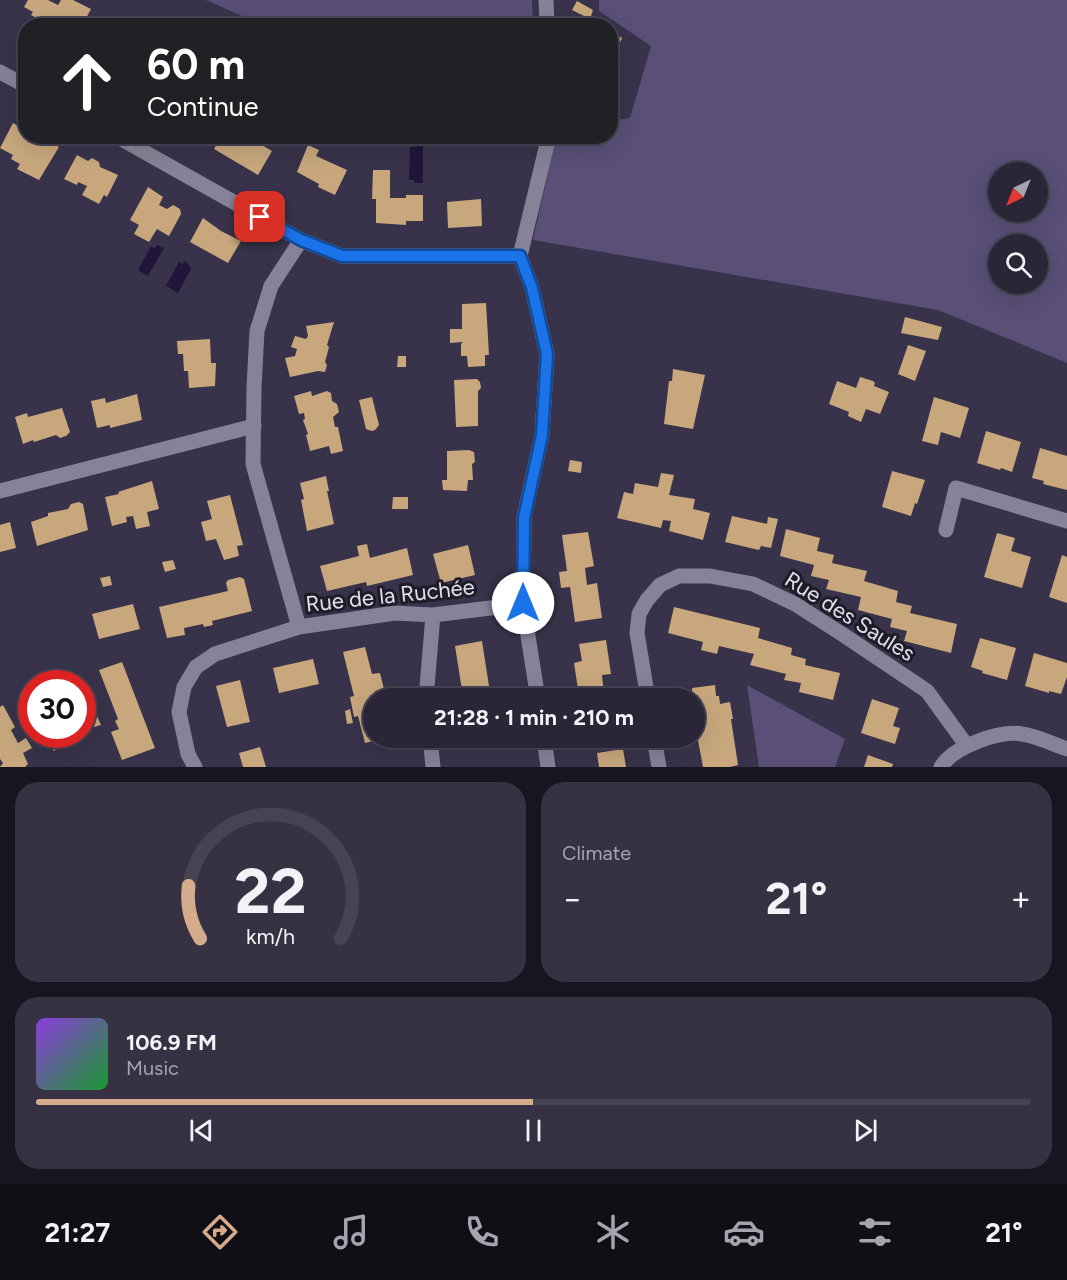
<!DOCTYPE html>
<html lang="en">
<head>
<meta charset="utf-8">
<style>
	body { margin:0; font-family:Figtree,sans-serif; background:#363243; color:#f1f3f6; height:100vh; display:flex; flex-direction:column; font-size:22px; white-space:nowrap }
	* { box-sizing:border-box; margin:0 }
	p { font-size:20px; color:#a5a5ae }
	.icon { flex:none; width:33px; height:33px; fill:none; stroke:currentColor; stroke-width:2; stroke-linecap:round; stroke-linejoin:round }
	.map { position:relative; height:767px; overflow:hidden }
	.drawer { display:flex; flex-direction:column; gap:15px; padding:15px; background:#17151f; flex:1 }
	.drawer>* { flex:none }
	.banner { position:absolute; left:18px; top:18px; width:600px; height:126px; border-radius:24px; box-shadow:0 6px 24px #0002,0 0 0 2px #464353; background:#202124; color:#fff; overflow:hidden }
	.needle { width:39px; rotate:223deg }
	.fabs { position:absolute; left:988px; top:162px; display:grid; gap:12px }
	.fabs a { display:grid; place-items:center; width:60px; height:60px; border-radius:50%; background:#2a2638; box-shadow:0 6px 24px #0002,0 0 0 2px #464353; font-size:30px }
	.speed { position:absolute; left:18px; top:670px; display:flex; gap:12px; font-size:30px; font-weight:700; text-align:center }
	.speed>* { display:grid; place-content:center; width:78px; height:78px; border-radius:50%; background:#2a2638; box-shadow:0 6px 24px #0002,0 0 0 2px #464353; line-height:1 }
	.speed .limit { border:9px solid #d22; background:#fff; color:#111 }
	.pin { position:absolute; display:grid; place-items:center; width:51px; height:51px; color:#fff; margin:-26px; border-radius:12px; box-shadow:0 3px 9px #0006 }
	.me { position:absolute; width:66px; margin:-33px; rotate:0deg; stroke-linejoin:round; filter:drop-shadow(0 0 4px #0008) }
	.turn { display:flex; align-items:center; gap:21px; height:126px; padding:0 30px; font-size:27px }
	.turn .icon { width:78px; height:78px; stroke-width:2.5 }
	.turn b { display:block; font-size:42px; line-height:51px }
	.big { font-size:45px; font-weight:700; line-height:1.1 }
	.drawer .tile { flex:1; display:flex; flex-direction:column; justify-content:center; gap:9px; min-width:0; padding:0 21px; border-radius:24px; background:#363243 }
	.drawer .dial { align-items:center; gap:0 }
	.dial svg { height:156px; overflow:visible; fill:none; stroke:#464353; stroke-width:7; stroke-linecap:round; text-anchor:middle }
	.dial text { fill:#f1f3f6; stroke:none }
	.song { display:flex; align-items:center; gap:18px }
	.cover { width:72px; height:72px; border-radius:9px; background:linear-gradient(135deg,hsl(270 70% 55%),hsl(130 70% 35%)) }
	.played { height:6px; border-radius:3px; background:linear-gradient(90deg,#d6ab8b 50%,#464353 50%) }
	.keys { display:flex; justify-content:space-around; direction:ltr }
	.heat { display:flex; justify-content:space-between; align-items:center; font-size:33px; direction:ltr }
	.drawer .tiles { flex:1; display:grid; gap:15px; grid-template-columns:1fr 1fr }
	.tile:last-child { grid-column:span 2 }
	.trip { position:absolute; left:363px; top:688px; width:342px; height:60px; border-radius:30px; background:#2a2638; box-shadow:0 6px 24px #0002,0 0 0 2px #464353; font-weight:700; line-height:60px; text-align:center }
	.dock { display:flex; height:96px; justify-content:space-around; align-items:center; background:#110f16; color:#a5a5ae }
	.dock .icon { width:42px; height:42px }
	.dock .active { color:#d6ab8b }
	.dock b { font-size:27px; color:#f1f3f6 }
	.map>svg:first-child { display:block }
	.green { fill:#594f77; fill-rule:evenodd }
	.water { fill:#21153a }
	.building { fill:#c8a77d }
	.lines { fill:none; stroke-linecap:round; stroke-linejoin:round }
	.minor { stroke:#878297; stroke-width:15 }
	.route-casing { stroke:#114b97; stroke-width:15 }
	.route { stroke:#1a73e8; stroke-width:10 }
	.labels { text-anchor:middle; stroke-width:6; stroke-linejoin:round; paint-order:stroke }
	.street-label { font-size:22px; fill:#e3e0ef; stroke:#1f1c27 }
</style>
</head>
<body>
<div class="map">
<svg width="1067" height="767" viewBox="0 0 1067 767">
	<rect width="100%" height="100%" fill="#38334a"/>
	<path class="green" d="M206 0H532L533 25H262Z
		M599 0H1067V363L938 310 533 240 556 137 610 136 611 121 630 118 651 46 599 11ZM999 172H1038V212H999ZM999 244H1038V284H999Z
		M747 685 845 739 835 767H759Z"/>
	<path class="water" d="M423 146V183H414V180H409L410 147Z
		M158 245 164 248 148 276 138 270 151 246 154 248Z
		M186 261 191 269 178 293 166 286 179 262 182 264Z"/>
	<path class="building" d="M28 0H48L58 5 61 0H73L91 9 82 26H44L46 23 31 15 33 12 24 7Z
		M577 1 593 10 590 19 572 10Z
		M610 32 622 38 616 52 610 50Z
		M13 123 26 131V136H41L59 147 39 180 17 169 20 164 11 159 13 155 0 148Z
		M221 136H246L272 151 258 175 214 149Z
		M491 136H517L512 146Z
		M308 145 319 150 316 156 347 170 335 195 318 187 319 184 297 172Z
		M77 155 88 161 92 158 99 162 100 167 118 175 107 197 104 195 99 204 82 195 87 186 78 182 77 185 64 179Z
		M373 170H390V198H406V195H423V221H406V225L376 223V199H372Z
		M148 187 163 197 159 205 167 209 173 205 180 209 181 214 169 236 157 229 149 242 134 234 139 225 130 220Z
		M481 199 482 226 448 228 447 202Z
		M203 218 221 231 241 241 228 263 190 242Z
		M486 303 489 355H485V366L468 367 467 356H461V344L463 342 450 343V329H462V304Z
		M905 317 942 327 938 340 901 333Z
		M334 322 327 345 329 347 325 362 327 365 325 372 318 371 290 377 285 358 295 356 297 349 291 347 295 336 306 339 308 336 306 326Z
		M210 339 211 363H216L215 386 189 388 188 371H184L183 354H178L177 341Z
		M908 345 926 351 915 381 898 374Z
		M398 356H406V367H397Z
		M673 369 705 375 693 429 664 424 669 381H672Z
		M860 377 873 381 875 383 874 386 889 392 880 414 866 409 861 422 848 416 849 412 829 404 837 381 856 388Z
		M477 379 480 382 481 388 478 391V426L456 427 454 380Z
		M311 391 312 396 327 391 331 393 332 401 337 404 339 412 333 417 335 427H338L343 451 331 454 329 446 310 451 306 435 308 434 303 420 305 419 304 413 299 414 294 396Z
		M137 394 142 420 110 428V425L97 428 91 401 105 398 106 403Z
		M372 397 379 425 375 430 372 431 366 429 359 400Z
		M934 397 969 408 960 438 941 432 938 445 922 441Z
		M62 408 70 432 66 436 60 438 56 435 34 442 33 440 23 444 15 417 27 413 28 417Z
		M986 431 1021 442 1012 472 1001 468 1000 470 977 463Z
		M1040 448 1067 456V490L1043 484 1044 481 1032 478Z
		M469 450 474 452 475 462 472 464 473 480H468L467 491 443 490 442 480H447V451Z
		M570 460 582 462 581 473 568 471Z
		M892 471 925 480 917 504 915 503 911 516 882 507Z
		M661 473 674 475 669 495 695 499 693 509 710 513 703 540 669 531 671 521 663 520 661 528 617 518 624 492 633 494 635 483 658 487Z
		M326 476 329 491H327L334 524 307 531 301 500 304 499 300 483Z
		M152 481 159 509 147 512 150 526 136 529 133 516 126 517 127 522 112 526 105 497 119 494 118 492Z
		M230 495 243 545 237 546 239 556 224 560 216 539 206 541 201 522 212 519 207 501Z
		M393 497H408V509H392Z
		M79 502 83 504 88 530 37 546 31 522 48 516V513L68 509 71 504Z
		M732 516 767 524 768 517 778 519 771 548 761 546 759 550 725 542Z
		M10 522 16 548 0 552V525Z
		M786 529 820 538 817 551 834 555 832 563 867 571 864 581 898 591 896 602 912 606 910 613 957 624 951 653 904 641 907 631 890 627 892 619 858 610 861 597 826 589 829 580 811 576 814 565 780 556Z
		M588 532 594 566 585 568 587 585 597 583 602 618 575 622 570 587 561 588 559 572 567 571 562 535Z
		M997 533 1015 538 1011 551 1031 557 1022 588 984 577Z
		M367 544 370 558 407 548 413 575 367 586 366 582 327 591 320 566 359 556 357 546Z
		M468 545 475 575 441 583 433 554Z
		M1062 555 1067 557V603L1049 597Z
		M173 560 176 569 165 572 162 562Z
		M110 576 112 585 103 587 100 578Z
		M240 577 244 579 252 611 212 621 213 625 204 627 203 624 184 628 185 635 167 638 159 607 228 591 226 583 228 580Z
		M133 604 140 629 99 639 92 614Z
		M674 607 760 628 758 638 792 648 791 655 806 659 805 665 840 673 833 700 799 692 801 683 784 680 786 674 750 665 754 654 719 646 717 654 701 650 703 642 668 633Z
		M980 638 1016 648 1007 680 982 673 983 671 971 667Z
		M606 640 611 674 602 675 603 685 605 694 614 692 615 699H588L587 696H579L574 663 582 661 579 644Z
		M482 641 489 686H486L487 696 483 697 484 699H459L458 691 462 690 455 646Z
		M365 647 372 674 380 673 384 689 375 691 377 699H374V738L381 739 365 743 358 716 354 717 350 697 354 696 343 652Z
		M1034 653 1067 663V677L1061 694 1049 691V693L1025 686Z
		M313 659 319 684 279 693 273 668Z
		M122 662 155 748 122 760 111 732 119 729 115 721 118 719 99 670Z
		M240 680 250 722 227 727 216 686Z
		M715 685 716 696H719L720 704 730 702 733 719H731L738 765 730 767H703L694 719 692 688Z
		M872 699 899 708 893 726 900 728 895 744 861 733Z
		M3 705 15 727 11 730 18 743 26 738 32 748 23 753 28 764 25 767H0L3 763 0 759V707Z
		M350 709 353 723 347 724 345 711Z
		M97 716 101 725 94 727 90 718Z
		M60 736 65 745 54 751 49 743Z
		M260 747 266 767H243L239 753Z
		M623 749 626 767H599L597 753Z
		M868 755 893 764 892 767H864Z"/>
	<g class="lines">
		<path class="minor" d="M546 0 547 26
			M0 72 26 86
			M116 136 301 240 342 256H520
			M0 491 254 426
			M946 530 956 488 1067 521
			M299 627 253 464 254 387 257 331 271 286 301 240
			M426 699 433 615
			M538 699 523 604 524 517 542 435 547 354 532 288 520 256 549 136
			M648 699 637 633 639 614 647 600 660 585 679 576H710L753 584 795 604 842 634 927 691 967 746
			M430 738 433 767
			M544 738 548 767
			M654 738 659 767
			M195 767 188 754 179 712 184 687 196 667 215 654 299 627 395 613 433 615 523 604
			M941 767C953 747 999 730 1022 734 1037 736 1052 744 1067 749"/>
	</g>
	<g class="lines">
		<defs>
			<path id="route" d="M260 217 301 240 342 256H520L532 288 547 354 542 435 524 518 523 603"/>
		</defs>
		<use href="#route" class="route-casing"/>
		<use href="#route" class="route"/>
	</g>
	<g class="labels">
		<g class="street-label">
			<text transform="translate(390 595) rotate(-6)" y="8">Rue de la Ruchée</text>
			<text transform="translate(850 616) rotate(32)" y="8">Rue des Saules</text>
		</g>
	</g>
</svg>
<div class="fabs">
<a><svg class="needle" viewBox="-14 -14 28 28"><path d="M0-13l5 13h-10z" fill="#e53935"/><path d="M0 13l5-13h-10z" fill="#a5a5ae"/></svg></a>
<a><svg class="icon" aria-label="search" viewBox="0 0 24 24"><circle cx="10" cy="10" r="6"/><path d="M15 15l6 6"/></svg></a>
</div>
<div class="speed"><div class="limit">30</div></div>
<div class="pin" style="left:260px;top:217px;background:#d93025"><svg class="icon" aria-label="arrive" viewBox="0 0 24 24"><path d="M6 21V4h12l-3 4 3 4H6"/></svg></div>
<svg class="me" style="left:523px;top:603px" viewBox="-20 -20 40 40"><circle r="19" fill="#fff"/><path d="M0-13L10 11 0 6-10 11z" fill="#1a73e8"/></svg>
<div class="trip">21:28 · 1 min · 210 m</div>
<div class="banner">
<div class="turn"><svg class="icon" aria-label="ahead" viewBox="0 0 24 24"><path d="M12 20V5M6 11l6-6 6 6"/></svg><div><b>60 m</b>Continue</div></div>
</div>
</div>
<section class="drawer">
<div class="tiles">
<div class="tile dial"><svg viewBox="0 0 100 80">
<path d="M14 69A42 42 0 1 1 86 69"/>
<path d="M14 69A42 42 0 0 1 8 42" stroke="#d6ab8b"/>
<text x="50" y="56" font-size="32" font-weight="700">22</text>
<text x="50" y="72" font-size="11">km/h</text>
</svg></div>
<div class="tile"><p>Climate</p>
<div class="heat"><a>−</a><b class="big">21°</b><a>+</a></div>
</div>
<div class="tile">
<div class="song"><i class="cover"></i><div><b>106.9 FM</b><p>Music</p></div></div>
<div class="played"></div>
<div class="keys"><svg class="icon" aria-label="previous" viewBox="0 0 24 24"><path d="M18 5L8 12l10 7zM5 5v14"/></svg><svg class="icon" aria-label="pause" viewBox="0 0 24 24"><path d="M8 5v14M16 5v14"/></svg><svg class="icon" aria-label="next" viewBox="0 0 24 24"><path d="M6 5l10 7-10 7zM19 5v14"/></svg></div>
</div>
</div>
</section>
<nav class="dock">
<b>21:27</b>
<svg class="icon active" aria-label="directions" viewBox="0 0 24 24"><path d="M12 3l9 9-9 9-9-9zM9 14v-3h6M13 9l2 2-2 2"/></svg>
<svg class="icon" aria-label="music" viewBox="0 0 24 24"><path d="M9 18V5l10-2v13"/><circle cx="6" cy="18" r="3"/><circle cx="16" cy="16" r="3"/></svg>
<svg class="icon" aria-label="phone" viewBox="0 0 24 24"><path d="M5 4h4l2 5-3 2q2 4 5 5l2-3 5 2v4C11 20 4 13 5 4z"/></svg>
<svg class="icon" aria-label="climate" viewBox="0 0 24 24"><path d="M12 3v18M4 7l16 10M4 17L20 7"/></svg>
<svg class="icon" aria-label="car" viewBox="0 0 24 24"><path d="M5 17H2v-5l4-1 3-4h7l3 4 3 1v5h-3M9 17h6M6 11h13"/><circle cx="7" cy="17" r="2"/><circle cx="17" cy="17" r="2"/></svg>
<svg class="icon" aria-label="filters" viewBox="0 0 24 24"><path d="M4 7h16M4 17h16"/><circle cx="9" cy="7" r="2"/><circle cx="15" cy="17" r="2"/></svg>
<b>21°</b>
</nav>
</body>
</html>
